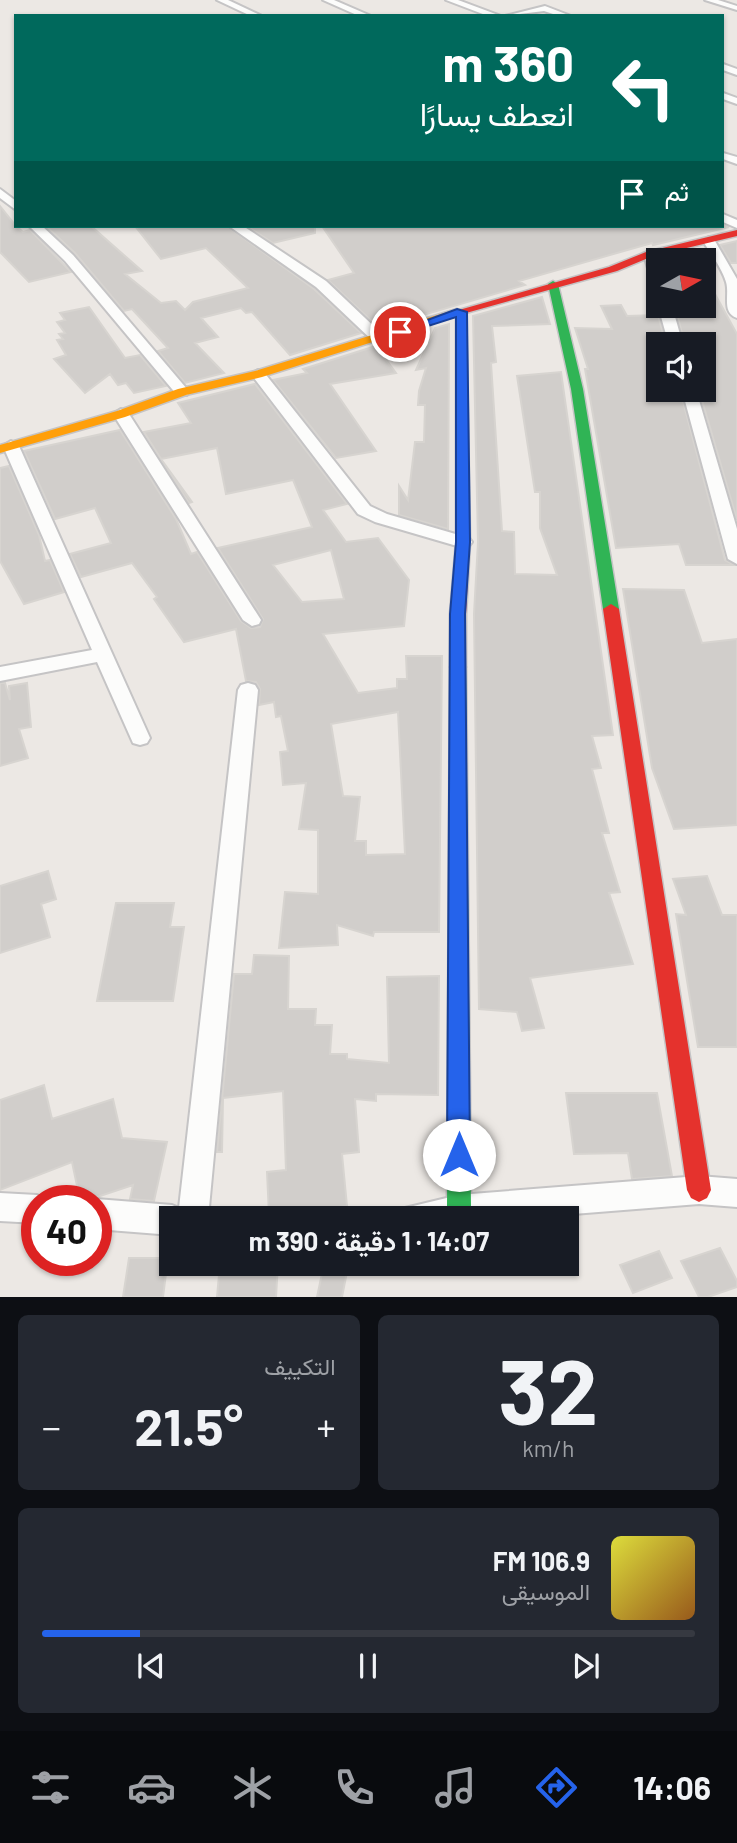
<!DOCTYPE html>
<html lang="ar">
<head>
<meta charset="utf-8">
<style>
	body { margin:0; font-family:Barlow,Vazirmatn,sans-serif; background:#242831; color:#f1f3f6; direction:rtl; height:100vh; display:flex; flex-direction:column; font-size:26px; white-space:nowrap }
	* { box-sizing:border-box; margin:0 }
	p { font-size:23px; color:#9ea1a6 }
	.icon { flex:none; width:38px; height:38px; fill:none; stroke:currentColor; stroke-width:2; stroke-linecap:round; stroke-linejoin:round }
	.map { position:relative; height:1297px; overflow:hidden; direction:ltr }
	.details { display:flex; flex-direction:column; gap:18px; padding:18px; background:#0d0f14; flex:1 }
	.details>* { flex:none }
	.hud { position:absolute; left:14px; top:14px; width:710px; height:214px; border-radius:0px; box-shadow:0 2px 5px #0004; direction:rtl; background:#00695c; color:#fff; overflow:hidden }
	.needle { width:46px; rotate:81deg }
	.controls { position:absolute; left:646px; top:248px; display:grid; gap:14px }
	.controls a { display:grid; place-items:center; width:70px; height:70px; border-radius:0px; background:#171b24; box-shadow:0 2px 5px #0004; font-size:35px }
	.speed { position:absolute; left:21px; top:1185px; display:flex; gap:14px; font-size:35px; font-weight:700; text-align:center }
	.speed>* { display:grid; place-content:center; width:91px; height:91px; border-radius:50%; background:#171b24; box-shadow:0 2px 5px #0004; line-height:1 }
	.speed .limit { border:10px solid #d22; background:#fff; color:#111 }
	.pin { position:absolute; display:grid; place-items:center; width:60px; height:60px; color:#fff; margin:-30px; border:4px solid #fff; border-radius:50%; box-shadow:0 2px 7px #0007 }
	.me { position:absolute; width:77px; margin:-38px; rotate:0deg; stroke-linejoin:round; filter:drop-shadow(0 0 5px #0008) }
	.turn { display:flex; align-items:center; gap:24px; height:147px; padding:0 35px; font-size:32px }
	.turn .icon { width:91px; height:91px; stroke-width:2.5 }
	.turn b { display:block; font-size:49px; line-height:60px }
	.then { display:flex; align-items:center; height:66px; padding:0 35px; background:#0003; gap:14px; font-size:26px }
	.big { font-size:52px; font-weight:700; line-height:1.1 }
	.details .widget { flex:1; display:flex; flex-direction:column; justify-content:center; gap:10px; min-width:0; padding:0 24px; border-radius:10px; background:#242831 }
	.details .dial { align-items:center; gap:0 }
	.dial b { font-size:91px; line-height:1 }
	.song { display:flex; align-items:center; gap:21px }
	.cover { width:84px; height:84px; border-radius:10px; background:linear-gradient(135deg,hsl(60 70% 55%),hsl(30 70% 35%)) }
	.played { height:7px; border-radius:4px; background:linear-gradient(90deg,#2563eb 15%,#363941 15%) }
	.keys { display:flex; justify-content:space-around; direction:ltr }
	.heat { display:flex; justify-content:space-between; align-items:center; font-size:38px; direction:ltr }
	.details .tiles { flex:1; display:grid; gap:18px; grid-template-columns:1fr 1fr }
	.widget:last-child { grid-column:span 2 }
	.trip { position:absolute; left:159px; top:1206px; width:420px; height:70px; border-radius:0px; background:#171b24; box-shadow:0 2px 5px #0004; font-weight:700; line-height:70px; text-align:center; direction:rtl }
	.tabs { display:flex; height:112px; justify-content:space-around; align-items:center; background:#090b0e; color:#9ea1a6 }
	.tabs .icon { width:49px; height:49px }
	.tabs .current { color:#2563eb }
	.tabs b { font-size:32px; color:#f1f3f6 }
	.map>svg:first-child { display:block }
	.building { fill:#d1cecb; stroke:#d7d4d0; stroke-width:2; fill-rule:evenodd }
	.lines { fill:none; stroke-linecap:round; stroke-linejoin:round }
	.street-casing { stroke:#c5c4c5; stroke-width:4 }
	.fast-casing { stroke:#c5c4c5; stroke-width:3 }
	.slow-casing { stroke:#c5c4c5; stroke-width:3 }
	.jam-casing { stroke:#c5c4c5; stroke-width:3 }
	.street { fill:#fcfcfb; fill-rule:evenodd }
	.fast { fill:#30b455; fill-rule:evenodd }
	.slow { fill:#ff9f0a; fill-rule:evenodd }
	.jam { fill:#e5322d; fill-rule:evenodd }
	.route { fill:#2563eb; stroke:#184099; stroke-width:2 }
</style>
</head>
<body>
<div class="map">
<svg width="737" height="1297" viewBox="0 0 737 1297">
	<rect width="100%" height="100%" fill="#ece8e4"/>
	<path class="building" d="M0 206 16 226 23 232 30 230 71 272 29 282 0 252Z
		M91 226 142 271 125 274 161 303 176 301 185 310 193 302 248 288 206 248 161 259 135 226H227L314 289 361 333 290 355 252 312 246 313 241 308 201 318 218 337 195 343 224 373 185 383 158 351 168 348 132 309 124 311 75 253 47 227Z
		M247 226H315V233L273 243Z
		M322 226H725L729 227 653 245 652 243 519 281 525 285 379 328 328 280 354 273Z
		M737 241V263H731L720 245Z
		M705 249 715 265 704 266V261L661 259Z
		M704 274 737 334V520L699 390H704V345H685L677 314H686L682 306H704Z
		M542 297 550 324 492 326 496 362 491 363 502 531 514 532 515 574 557 575 540 528V492H535L517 376 561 372 613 735 592 736 601 768 592 769 609 833H602L620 892 609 893 633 964 530 978 544 1028 522 1031 517 1012 479 1009 474 614 478 542 473 316Z
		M621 305 627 316 658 315 666 345H658V390H680L725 560 734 565H686L679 544 616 548 585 369H588L575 328 612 329 601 306Z
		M89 307 125 358 140 355 166 386 134 393 126 383 118 385 110 374 85 393 54 359 66 355 57 340 63 339 59 334 65 333 57 322 65 320 60 313Z
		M449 324 448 529 399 515V486L408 500 415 442H424L425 405H418L419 391 426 368 416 370 435 328Z
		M376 346 396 373 330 384 376 451 336 458 273 380 307 373 303 369Z
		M255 384 347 504 323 510 346 542 378 538 409 580 404 626 323 634 358 693 397 688V679H407L406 656H442L439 932H374L373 936 337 925 338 945 279 948 285 892 318 894V830L299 829 306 783 283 785 280 752 288 751 281 716 276 717 274 702 259 705 260 689 256 682 246 681 236 629 184 642 154 599 157 597 132 563 81 577 70 554 111 543 95 508 55 519 24 451 120 430 176 519 191 554 197 552 241 621 251 628 260 627 263 619 218 548 312 527 293 480 226 494 217 448 161 459 192 502 189 503 144 432 191 423 178 403ZM331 550 344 599 302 602 273 565ZM398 712 405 854 366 855V841H355L360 797 343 796 331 724Z
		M9 466 39 535 45 561 50 560 64 592 24 604 0 561V468Z
		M623 589 684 590 702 643 737 639V825L674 829 652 768Z
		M0 683H5L10 700 9 686 27 683 31 727 19 729 28 758 0 766Z
		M48 871 56 899 41 904 50 937 0 953V886Z
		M707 876 722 915H737V1047H698L676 914 686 915 673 879Z
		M116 903H174L170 927H184L173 1001H97Z
		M254 955 289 956 288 1009H316L315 1025H332L330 1054H347V1059L389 1063 387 977 439 976 438 1095 376 1094V1101L355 1099 359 1152 342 1154 347 1206 269 1215 267 1172 286 1170 283 1091 223 1098 222 1152H217L234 974H252Z
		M44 1085 52 1119 113 1099 122 1138 167 1142 154 1201 130 1199 133 1185 88 1200H80L72 1162 0 1190V1100Z
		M566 1093H657L672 1176 632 1179 628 1153 574 1154Z
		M720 1248 737 1281V1287L708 1297H699L681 1261Z
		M659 1251 672 1278 633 1293 620 1265Z
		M129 1258H168L163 1297H123Z
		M220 1264H278L276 1297H217Z
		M324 1264 348 1267 342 1297H317Z"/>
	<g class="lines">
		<defs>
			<path id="street" d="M217 0H228L262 16H251Z
				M323 0H334L371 16H359Z
				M446 0H458L501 16H488Z
				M705 0H718L737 6V10Z
				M545 6 571 16H559L544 11 505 16Z
				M723 64 737 69V75L723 70Z
				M723 93 737 98V104L723 99Z
				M723 153 737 157V164L723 159Z
				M0 189 16 201V210L0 198Z
				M723 214 737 220V228L723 222Z
				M29 226H42L73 255 187 389 189 392 187 395H177L65 261Z
				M229 226H243L326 281 384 336V342H374L316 287Z
				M709 237 715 241 737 279V318C721 312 730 295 726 282 722 268 710 253 703 241Z
				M650 250 654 251 658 261V287L652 283 644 254Z
				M658 306H672L683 345H669Z
				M258 370 263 371 370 506 387 514 469 538 472 542 469 546H457L375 522 358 514 251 374Z
				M682 390H696L737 529V564L728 559Z
				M121 409 129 414 261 620 259 624 252 626 243 620 113 414Z
				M11 441 19 446 150 738 147 743 140 745 133 743 97 662 0 681V667L92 650 3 446Z
				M248 683 255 685 258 690 208 1218H172V1235L96 1229V1200H93L96 1199 172 1205 179 1208 238 690 241 685Z
				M699 1176 737 1179V1207L699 1204 523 1218H400L405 1208 459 1195Z
				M0 1193 37 1195 48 1200H37V1223L0 1221Z"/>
			<path id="fast" d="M553 281 558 284 583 389 619 609 611 614 603 609 571 389 548 284Z
				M458 662 466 667 471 1209 466 1218 451 1217 447 1209 450 667Z"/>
			<path id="slow" d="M457 309 462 312 461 314 262 377 186 395 125 417 0 453V445L117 411 178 389 255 371Z"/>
			<path id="jam" d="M737 230V236L653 256 617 271 466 313 470 542 466 614V667L458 672 452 671 450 667V614L456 542V315L452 312 609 267 646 252Z
				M611 604 619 609 711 1190 707 1198 699 1202 691 1198 687 1190 603 609Z"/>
		</defs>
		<use href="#street" class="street-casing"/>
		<use href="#fast" class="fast-casing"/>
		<use href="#slow" class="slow-casing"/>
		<use href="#jam" class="jam-casing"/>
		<use href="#street" class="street"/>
		<use href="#fast" class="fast"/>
		<use href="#slow" class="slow"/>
		<use href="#jam" class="jam"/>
	</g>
	<path class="route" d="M457 309 467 312 470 542 465 614 470 1155 467 1163 459 1166 450 1163 447 1155 450 614 456 542V317L400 335 395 332Z"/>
</svg>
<div class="controls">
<a><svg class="needle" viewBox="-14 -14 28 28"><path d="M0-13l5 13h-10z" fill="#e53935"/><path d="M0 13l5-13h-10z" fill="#9ea1a6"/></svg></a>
<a><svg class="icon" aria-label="sound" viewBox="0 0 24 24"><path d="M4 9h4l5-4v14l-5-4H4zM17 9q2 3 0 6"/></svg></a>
</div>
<div class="speed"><div class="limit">40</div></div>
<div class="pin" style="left:400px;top:332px;background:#d93025"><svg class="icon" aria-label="arrive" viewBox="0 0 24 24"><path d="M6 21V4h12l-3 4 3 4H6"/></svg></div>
<svg class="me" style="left:459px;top:1155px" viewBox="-20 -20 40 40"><circle r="19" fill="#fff"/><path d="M0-13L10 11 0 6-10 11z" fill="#2563eb"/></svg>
<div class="trip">14:07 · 1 دقيقة · 390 m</div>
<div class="hud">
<div class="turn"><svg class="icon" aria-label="left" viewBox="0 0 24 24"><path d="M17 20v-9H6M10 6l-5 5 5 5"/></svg><div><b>360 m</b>انعطف يسارًا</div></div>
<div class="then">ثم<svg class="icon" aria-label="arrive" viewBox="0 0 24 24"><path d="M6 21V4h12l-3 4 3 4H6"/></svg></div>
</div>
</div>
<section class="details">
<div class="tiles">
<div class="widget dial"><b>32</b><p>km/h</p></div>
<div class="widget"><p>التكييف</p>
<div class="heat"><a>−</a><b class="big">21.5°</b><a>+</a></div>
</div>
<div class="widget">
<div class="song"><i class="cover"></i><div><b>106.9 FM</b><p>الموسيقى</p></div></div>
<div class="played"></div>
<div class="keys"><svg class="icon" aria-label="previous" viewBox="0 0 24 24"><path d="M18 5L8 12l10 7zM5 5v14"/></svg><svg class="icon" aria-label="pause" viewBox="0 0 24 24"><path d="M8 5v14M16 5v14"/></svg><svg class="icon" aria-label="next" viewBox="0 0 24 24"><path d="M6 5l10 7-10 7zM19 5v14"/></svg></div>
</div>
</div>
</section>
<nav class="tabs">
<b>14:06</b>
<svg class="icon current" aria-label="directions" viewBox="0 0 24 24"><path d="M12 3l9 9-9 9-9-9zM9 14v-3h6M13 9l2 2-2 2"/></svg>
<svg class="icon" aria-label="music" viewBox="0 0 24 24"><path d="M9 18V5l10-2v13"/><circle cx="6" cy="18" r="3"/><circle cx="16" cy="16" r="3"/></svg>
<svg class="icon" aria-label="phone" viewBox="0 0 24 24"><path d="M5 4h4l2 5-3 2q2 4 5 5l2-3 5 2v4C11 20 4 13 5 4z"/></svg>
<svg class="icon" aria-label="climate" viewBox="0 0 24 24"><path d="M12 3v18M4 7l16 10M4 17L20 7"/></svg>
<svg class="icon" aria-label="car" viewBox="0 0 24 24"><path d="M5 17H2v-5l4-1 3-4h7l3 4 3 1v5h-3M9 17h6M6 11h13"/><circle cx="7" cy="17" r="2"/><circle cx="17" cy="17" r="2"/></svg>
<svg class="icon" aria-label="filters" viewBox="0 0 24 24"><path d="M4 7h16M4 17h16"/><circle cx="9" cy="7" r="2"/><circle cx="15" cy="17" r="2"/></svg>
</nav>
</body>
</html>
